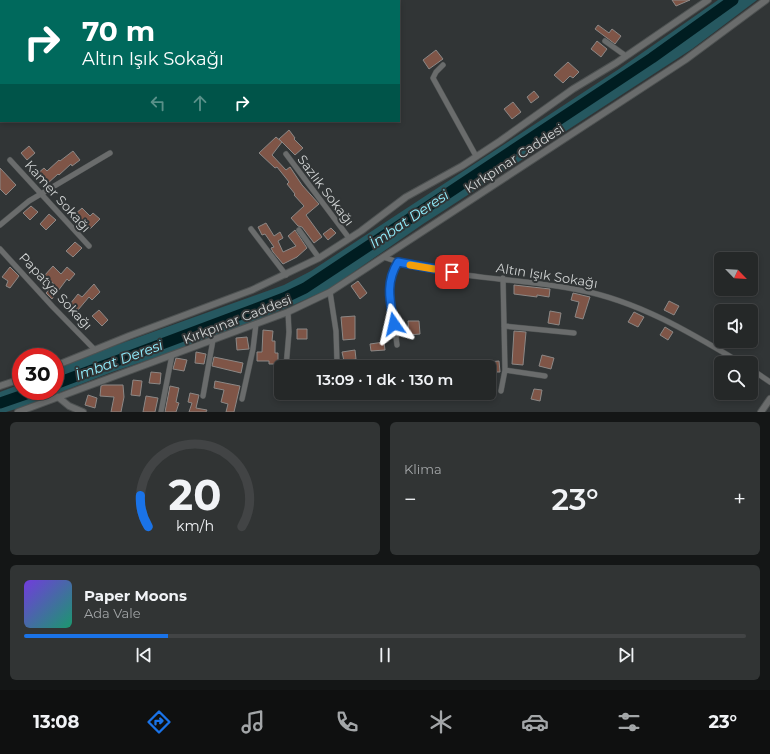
<!DOCTYPE html>
<html lang="tr">
<head>
<meta charset="utf-8">
<style>
	body { margin:0; font-family:Montserrat,sans-serif; background:#313434; color:#f1f3f6; height:100vh; display:flex; flex-direction:column; font-size:15px; white-space:nowrap }
	* { box-sizing:border-box; margin:0 }
	p { font-size:13px; color:#a3a6a8 }
	.icon { flex:none; width:22px; height:22px; fill:none; stroke:currentColor; stroke-width:2; stroke-linecap:round; stroke-linejoin:round }
	.map { position:relative; height:412px; overflow:hidden }
	.side { display:flex; flex-direction:column; gap:10px; padding:10px; background:#141616; flex:1 }
	.side>* { flex:none }
	.guide { position:absolute; left:0px; top:0px; width:400px; height:122px; box-shadow:0 2px 6px #0003,0 0 0 1px #424445; background:#00695c; color:#fff; overflow:hidden }
	.needle { width:26px; rotate:115deg }
	.tools { position:absolute; left:714px; top:252px; display:grid; gap:8px }
	.tools a { display:grid; place-items:center; width:44px; height:44px; border-radius:6px; background:#252828; box-shadow:0 2px 6px #0003,0 0 0 1px #424445; font-size:20px }
	.speed { position:absolute; left:12px; top:348px; display:flex; gap:8px; font-size:20px; font-weight:700; text-align:center }
	.speed>* { display:grid; place-content:center; width:52px; height:52px; border-radius:50%; background:#252828; box-shadow:0 2px 6px #0003,0 0 0 1px #424445; line-height:1 }
	.speed .limit { border:6px solid #d22; background:#fff; color:#111 }
	.pin { position:absolute; display:grid; place-items:center; width:34px; height:34px; color:#fff; margin:-17px; border-radius:8px; box-shadow:0 2px 6px #0006 }
	.me { position:absolute; width:44px; margin:-22px; rotate:349deg; stroke-linejoin:round; filter:drop-shadow(0 0 3px #0008) }
	.turn { display:flex; align-items:center; gap:14px; height:84px; padding:0 16px; font-size:18px }
	.turn .icon { width:52px; height:52px; stroke-width:2.5 }
	.turn b { display:block; font-size:28px; line-height:34px }
	.lanes { display:flex; align-items:center; height:38px; padding:0 16px; background:#0003; justify-content:center; gap:20px; direction:ltr }
	.lanes .off { opacity:.35 }
	.big { font-size:30px; font-weight:600; line-height:1.1 }
	.side .tile { flex:1; display:flex; flex-direction:column; justify-content:center; gap:6px; min-width:0; padding:0 14px; border-radius:6px; background:#313434 }
	.side .dial { align-items:center; gap:0 }
	.dial svg { height:104px; overflow:visible; fill:none; stroke:#424445; stroke-width:7; stroke-linecap:round; text-anchor:middle }
	.dial text { fill:#f1f3f6; stroke:none }
	.song { display:flex; align-items:center; gap:12px }
	.cover { width:48px; height:48px; border-radius:6px; background:linear-gradient(135deg,hsl(260 70% 55%),hsl(160 70% 35%)) }
	.played { height:4px; border-radius:2px; background:linear-gradient(90deg,#1a73e8 20%,#424445 20%) }
	.keys { display:flex; justify-content:space-around; direction:ltr }
	.heat { display:flex; justify-content:space-between; align-items:center; font-size:22px; direction:ltr }
	.side .tiles { flex:1; display:grid; gap:10px; grid-template-columns:1fr 1fr }
	.tile:last-child { grid-column:span 2 }
	.trip { position:absolute; left:274px; top:360px; width:222px; height:40px; border-radius:6px; background:#252828; box-shadow:0 2px 6px #0003,0 0 0 1px #424445; font-weight:600; line-height:40px; text-align:center }
	.tab-bar { display:flex; height:64px; justify-content:space-around; align-items:center; background:#0f1010; color:#a3a6a8 }
	.tab-bar .icon { width:28px; height:28px }
	.tab-bar .active { color:#1a73e8 }
	.tab-bar b { font-size:18px; color:#f1f3f6 }
	.map>svg:first-child { display:block }
	.green { fill:#265860 }
	.lines { fill:none; stroke-linecap:round; stroke-linejoin:round }
	.river { stroke:#001d21; stroke-width:11 }
	.building { fill:#7f5547; stroke:#8c8886 }
	.minor-casing { stroke:#4e5252; stroke-width:6 }
	.tertiary-casing { stroke:#4e5252; stroke-width:8 }
	.minor { stroke:#6a6c6c; stroke-width:5 }
	.tertiary { stroke:#6a6c6c; stroke-width:6 }
	.route-casing { stroke:#114b97; stroke-width:10 }
	.route { stroke:#1a73e8; stroke-width:7 }
	.slow { stroke:#f59e0b; stroke-width:7 }
	.labels { text-anchor:middle; stroke-width:4; stroke-linejoin:round; paint-order:stroke }
	.street-label { font-size:13px; fill:#d1d4d4; stroke:#313536 }
	.water-label { font-size:14px; font-style:italic; fill:#92efff; stroke:#313536 }
</style>
</head>
<body>
<div class="map">
<svg width="770" height="412" viewBox="0 0 770 412">
	<rect width="100%" height="100%" fill="#313536"/>
	<path class="green" d="M718 0H757L692 49 423 224 329 289 293 305 201 342 112 372 22 407 6 412H0V392L21 384V391H55V370L100 351 284 285 311 271 619 69Z"/>
	<g class="lines">
		<path class="river" d="M55 384 284 298 305 288 652 58 733 0
			M0 403 35 391"/>
	</g>
	<path class="building" d="M672 0H690L676 6Z
		M598 25 609 33 612 29 621 36 615 44 595 29Z
		M597 41 607 49 601 57 591 49Z
		M436 50 443 59 429 69 423 60Z
		M568 62 579 72 573 78 570 76 563 83 554 75Z
		M534 91 539 97 531 103 527 97Z
		M513 102 521 112 512 119 504 109Z
		M289 130 295 138 294 139 303 148 295 155 279 139Z
		M276 137 282 142 272 155 286 170 290 167 302 185 319 204 306 215 322 237 314 243 302 227 298 226 291 218 304 206 294 195 295 194 287 184 289 182 277 167 275 168 259 153Z
		M29 146 35 153 27 160 21 153Z
		M73 151 80 160 72 166 71 164 59 175 58 174 47 184 37 174 44 168 47 171 59 160 60 161Z
		M0 168 16 185 6 195 0 189Z
		M31 206 38 212 30 220 23 213Z
		M82 208 90 216 93 213 100 219 90 229 74 215Z
		M49 214 56 220 46 230 40 224Z
		M266 223 274 236 280 232 283 238 278 241 283 252 296 246 288 236 295 230 307 248 297 257 283 264 273 252 271 248 274 247 265 234 262 235 258 227Z
		M331 228 336 233 328 240 323 234Z
		M75 242 82 248 73 257 66 251Z
		M53 266 61 274 67 267 75 274 69 281 67 279 52 299 46 293 54 284 44 276Z
		M10 267 19 276 10 288 6 286 8 281 2 277Z
		M358 281 367 293 360 299 351 286Z
		M94 284 100 292 92 300 89 297 78 310 70 304 78 294 82 297Z
		M514 285 550 289 549 297 537 295V297L514 294Z
		M573 293 590 297 583 319 575 317 579 302 571 300Z
		M669 301 679 306 674 315 664 310Z
		M99 310 108 320 102 326 92 316Z
		M550 311 561 313 559 325 548 323Z
		M634 312 644 317 638 327 628 322Z
		M355 316V339L343 340 341 317Z
		M408 321H419L420 334 409 335Z
		M665 327 673 332 668 340 660 335Z
		M297 329H307V339H297Z
		M263 330 273 331 272 341H275V353H278V364H269V361H257V352H262Z
		M514 331 526 332 523 365 512 364Z
		M247 337 249 349 237 350 236 338Z
		M384 342 385 350 371 351 370 344Z
		M355 350 356 359 344 361 342 352Z
		M196 352 206 354 204 364 195 363Z
		M542 355 554 358 551 369 539 366Z
		M214 357 243 363 241 373 212 366Z
		M176 358 187 360 184 371 173 369Z
		M499 361 500 372H489L488 362Z
		M151 372 161 373 160 384 149 383Z
		M133 380 142 381 140 396 131 395Z
		M215 381 240 386 234 412H226L228 404 221 402 224 390 214 388Z
		M103 385H123L124 397 121 412H111L114 397 100 396 101 386Z
		M170 386 179 388 176 402 179 403 176 412H165Z
		M534 389 542 390 540 401 531 399Z
		M190 393 199 395 196 408 207 410 206 412H189L192 403 188 402Z
		M88 395 97 398 95 408 85 405Z
		M146 396 158 398 155 412H143Z"/>
	<g class="lines">
		<defs>
			<path id="minor" d="M57 1 58 0
				M605 41 626 56
				M443 65 436 72 433 78 476 156
				M0 79 1 78
				M286 154 349 238
				M10 160 89 246
				M0 225 29 201 110 153
				M251 229 286 275
				M299 230 319 258
				M0 249 53 307 95 350
				M383 257C445 279 515 277 579 290 638 301 691 333 741 363
				M330 292 336 331 337 362
				M504 326 574 333
				M397 345 389 284 398 262
				M286 367 289 332 288 312
				M751 369 770 382
				M505 370 545 376
				M501 391 505 370 503 278
				M203 396 213 340
				M242 399 253 349 256 324
				M161 412 172 355"/>
			<path id="tertiary" d="M55 366 129 336 252 290 319 258 361 231 406 197 462 166 500 141 573 89 616 63 708 0
				M0 386 21 379
				M58 397 69 406 83 412
				M18 412 288 312 330 292 685 60 766 0
				M761 412 770 399"/>
		</defs>
		<use href="#minor" class="minor-casing"/>
		<use href="#tertiary" class="tertiary-casing"/>
		<use href="#minor" class="minor"/>
		<use href="#tertiary" class="tertiary"/>
	</g>
	<g class="lines">
		<defs>
			<path id="route" d="M394 324C390 301 385 283 398 262L452 272"/>
		</defs>
		<use href="#route" class="route-casing"/>
		<use href="#route" class="route"/>
		<path class="slow" d="M410 265 434 269"/>
	</g>
	<g class="labels">
		<g class="street-label">
			<text transform="translate(514 158) rotate(-33)" y="5">Kırkpınar Caddesi</text>
			<text transform="translate(326 190) rotate(53)" y="5">Sazlık Sokağı</text>
			<text transform="translate(58 196) rotate(48)" y="5">Kamer Sokağı</text>
			<text transform="translate(547 275) rotate(9)" y="5">Altın Işık Sokağı</text>
			<text transform="translate(56 291) rotate(47)" y="5">Papatya Sokağı</text>
			<text transform="translate(237 319) rotate(-21)" y="5">Kırkpınar Caddesi</text>
		</g>
		<g class="water-label">
			<text transform="translate(409 219) rotate(-34)" y="5">İmbat Deresi</text>
			<text transform="translate(119 360) rotate(-20)" y="5">İmbat Deresi</text>
		</g>
	</g>
</svg>
<div class="tools">
<a><svg class="needle" viewBox="-14 -14 28 28"><path d="M0-13l5 13h-10z" fill="#e53935"/><path d="M0 13l5-13h-10z" fill="#a3a6a8"/></svg></a>
<a><svg class="icon" aria-label="sound" viewBox="0 0 24 24"><path d="M4 9h4l5-4v14l-5-4H4zM17 9q2 3 0 6"/></svg></a>
<a><svg class="icon" aria-label="search" viewBox="0 0 24 24"><circle cx="10" cy="10" r="6"/><path d="M15 15l6 6"/></svg></a>
</div>
<div class="speed"><div class="limit">30</div></div>
<div class="pin" style="left:452px;top:272px;background:#d93025"><svg class="icon" aria-label="arrive" viewBox="0 0 24 24"><path d="M6 21V4h12l-3 4 3 4H6"/></svg></div>
<svg class="me" style="left:394px;top:324px" viewBox="-20 -20 40 40"><path d="M0-17L14 15 0 8-14 15z" fill="#1a73e8" stroke="#fff" stroke-width="4"/></svg>
<div class="trip">13:09 · 1 dk · 130 m</div>
<div class="guide">
<div class="turn"><svg class="icon" aria-label="right" viewBox="0 0 24 24"><path d="M7 20v-9h11M14 6l5 5-5 5"/></svg><div><b>70 m</b>Altın Işık Sokağı</div></div>
<div class="lanes"><svg class="icon off" aria-label="left" viewBox="0 0 24 24"><path d="M17 20v-9H6M10 6l-5 5 5 5"/></svg><svg class="icon off" aria-label="ahead" viewBox="0 0 24 24"><path d="M12 20V5M6 11l6-6 6 6"/></svg><svg class="icon" aria-label="right" viewBox="0 0 24 24"><path d="M7 20v-9h11M14 6l5 5-5 5"/></svg></div>
</div>
</div>
<section class="side">
<div class="tiles">
<div class="tile dial"><svg viewBox="0 0 100 80">
<path d="M14 69A42 42 0 1 1 86 69"/>
<path d="M14 69A42 42 0 0 1 8 45" stroke="#1a73e8"/>
<text x="50" y="56" font-size="32" font-weight="700">20</text>
<text x="50" y="72" font-size="11">km/h</text>
</svg></div>
<div class="tile"><p>Klima</p>
<div class="heat"><a>−</a><b class="big">23°</b><a>+</a></div>
</div>
<div class="tile">
<div class="song"><i class="cover"></i><div><b>Paper Moons</b><p>Ada Vale</p></div></div>
<div class="played"></div>
<div class="keys"><svg class="icon" aria-label="previous" viewBox="0 0 24 24"><path d="M18 5L8 12l10 7zM5 5v14"/></svg><svg class="icon" aria-label="pause" viewBox="0 0 24 24"><path d="M8 5v14M16 5v14"/></svg><svg class="icon" aria-label="next" viewBox="0 0 24 24"><path d="M6 5l10 7-10 7zM19 5v14"/></svg></div>
</div>
</div>
</section>
<nav class="tab-bar">
<b>13:08</b>
<svg class="icon active" aria-label="directions" viewBox="0 0 24 24"><path d="M12 3l9 9-9 9-9-9zM9 14v-3h6M13 9l2 2-2 2"/></svg>
<svg class="icon" aria-label="music" viewBox="0 0 24 24"><path d="M9 18V5l10-2v13"/><circle cx="6" cy="18" r="3"/><circle cx="16" cy="16" r="3"/></svg>
<svg class="icon" aria-label="phone" viewBox="0 0 24 24"><path d="M5 4h4l2 5-3 2q2 4 5 5l2-3 5 2v4C11 20 4 13 5 4z"/></svg>
<svg class="icon" aria-label="climate" viewBox="0 0 24 24"><path d="M12 3v18M4 7l16 10M4 17L20 7"/></svg>
<svg class="icon" aria-label="car" viewBox="0 0 24 24"><path d="M5 17H2v-5l4-1 3-4h7l3 4 3 1v5h-3M9 17h6M6 11h13"/><circle cx="7" cy="17" r="2"/><circle cx="17" cy="17" r="2"/></svg>
<svg class="icon" aria-label="filters" viewBox="0 0 24 24"><path d="M4 7h16M4 17h16"/><circle cx="9" cy="7" r="2"/><circle cx="15" cy="17" r="2"/></svg>
<b>23°</b>
</nav>
</body>
</html>
